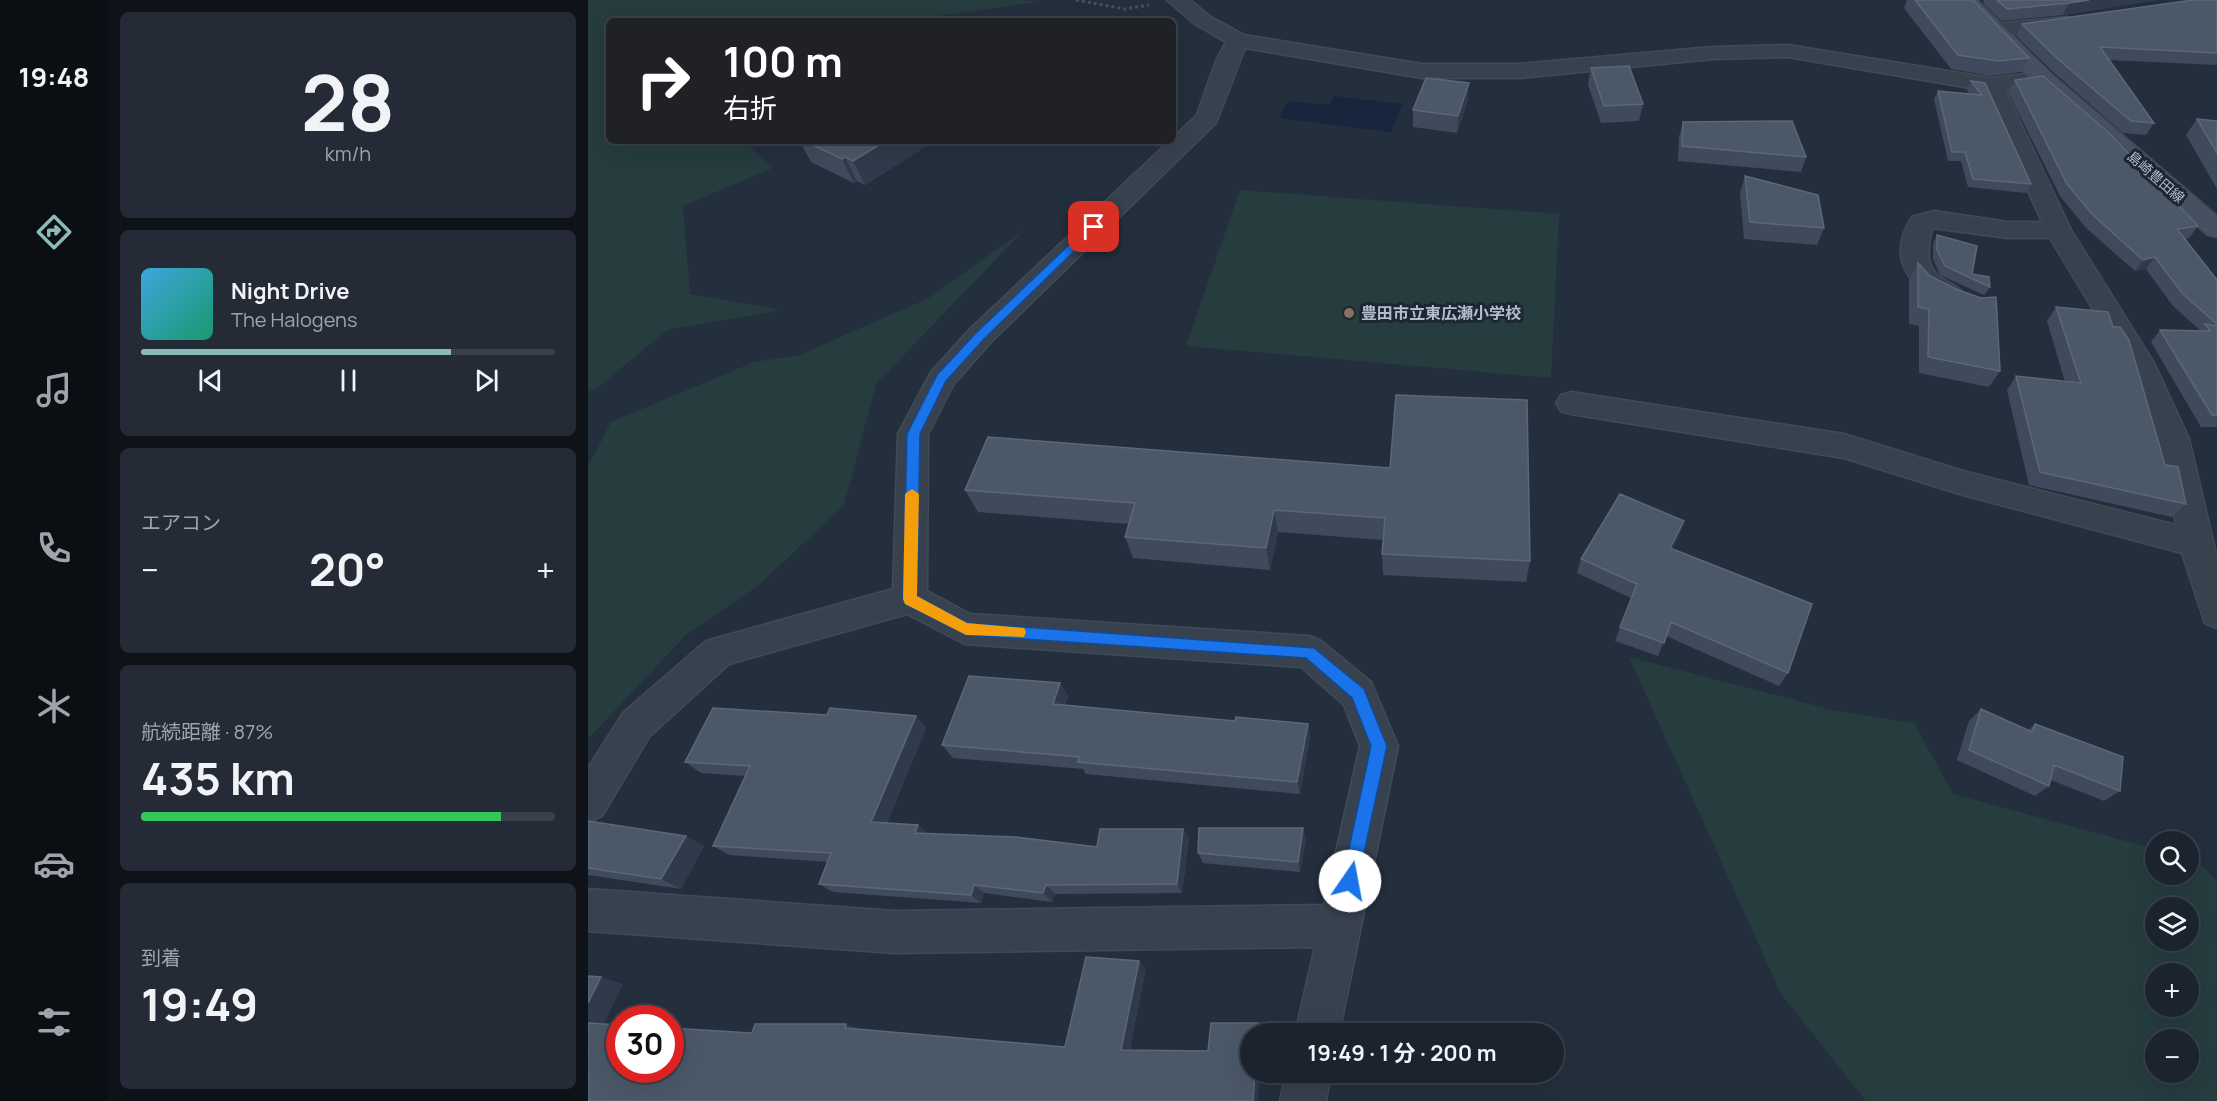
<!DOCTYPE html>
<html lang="ja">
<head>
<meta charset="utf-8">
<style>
	body { margin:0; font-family:Manrope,"Noto Sans JP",sans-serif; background:#242b36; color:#f1f3f6; height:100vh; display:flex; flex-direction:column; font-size:22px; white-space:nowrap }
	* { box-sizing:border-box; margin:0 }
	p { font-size:20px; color:#a0a4aa }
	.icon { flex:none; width:33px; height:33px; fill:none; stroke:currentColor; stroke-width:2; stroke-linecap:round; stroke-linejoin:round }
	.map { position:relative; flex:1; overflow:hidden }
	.panel { display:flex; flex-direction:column; gap:12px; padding:12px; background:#0f1319; width:480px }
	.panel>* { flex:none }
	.banner { position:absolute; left:18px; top:18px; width:570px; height:126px; border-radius:9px; box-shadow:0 6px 24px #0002,0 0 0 2px #39404a; background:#202124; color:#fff; overflow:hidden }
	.fabs { position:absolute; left:1557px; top:831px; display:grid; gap:12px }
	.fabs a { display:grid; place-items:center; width:54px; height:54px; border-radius:50%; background:#1b232e; box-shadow:0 6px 24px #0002,0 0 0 2px #39404a; font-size:30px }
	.speed { position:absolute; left:18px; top:1005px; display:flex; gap:12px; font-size:30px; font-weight:700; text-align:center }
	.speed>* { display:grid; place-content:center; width:78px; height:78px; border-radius:50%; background:#1b232e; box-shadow:0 6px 24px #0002,0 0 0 2px #39404a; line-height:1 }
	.speed .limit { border:9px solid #d22; background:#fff; color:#111 }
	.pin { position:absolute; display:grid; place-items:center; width:51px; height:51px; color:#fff; margin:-26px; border-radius:12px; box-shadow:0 3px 9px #0006 }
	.me { position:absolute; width:66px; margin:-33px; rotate:12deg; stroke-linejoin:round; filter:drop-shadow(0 0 4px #0008) }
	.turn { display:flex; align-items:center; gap:21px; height:126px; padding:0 18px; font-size:27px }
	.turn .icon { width:78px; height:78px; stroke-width:2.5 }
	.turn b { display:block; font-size:42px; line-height:51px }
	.big { font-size:45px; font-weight:700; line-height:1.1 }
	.panel .tile { flex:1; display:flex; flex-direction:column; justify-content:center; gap:9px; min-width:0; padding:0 21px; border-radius:9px; background:#242b36 }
	.panel .dial { align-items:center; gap:0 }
	.dial b { font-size:78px; line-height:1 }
	.song { display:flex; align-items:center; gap:18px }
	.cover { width:72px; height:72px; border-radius:9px; background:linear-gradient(135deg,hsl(200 70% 55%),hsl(160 70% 35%)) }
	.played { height:6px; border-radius:3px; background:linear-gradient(90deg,#8bbbb9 75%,#39404a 75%) }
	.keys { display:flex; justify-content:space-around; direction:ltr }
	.heat { display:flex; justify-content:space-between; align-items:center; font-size:33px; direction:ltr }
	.charge { height:9px; border-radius:4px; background:linear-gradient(90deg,#34c759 87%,#39404a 0) }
	.trip { position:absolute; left:652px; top:1023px; width:324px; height:60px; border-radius:30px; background:#1b232e; box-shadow:0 6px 24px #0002,0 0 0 2px #39404a; font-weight:700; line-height:60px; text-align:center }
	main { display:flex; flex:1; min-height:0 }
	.menu { display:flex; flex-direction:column; width:108px; justify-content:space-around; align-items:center; background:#0b0e12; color:#a0a4aa }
	.menu .icon { width:42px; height:42px }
	.menu .active { color:#8bbbb9 }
	.menu b { font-size:27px; color:#f1f3f6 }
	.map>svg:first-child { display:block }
	.green { fill:#263c3f; fill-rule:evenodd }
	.water { fill:#17263c }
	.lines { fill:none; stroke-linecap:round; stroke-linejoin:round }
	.street-casing { stroke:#414a57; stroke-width:3 }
	.secondary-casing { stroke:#414a57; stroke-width:3 }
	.path { stroke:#3f5557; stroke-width:3; stroke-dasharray:3 3; stroke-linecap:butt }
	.street { fill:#38414e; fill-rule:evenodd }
	.secondary { fill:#465061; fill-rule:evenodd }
	.wall { fill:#3f4b5c }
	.shaded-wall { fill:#2f3b4b }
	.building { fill:#4b5868; stroke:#5c6777; stroke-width:1.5 }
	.route { fill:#1a73e8; stroke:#114b97; stroke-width:1.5 }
	.slow { fill:#f59e0b }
	.education-dot { fill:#8d6e63; stroke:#1d2633; stroke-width:2 }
	.labels { text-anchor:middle; stroke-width:6; stroke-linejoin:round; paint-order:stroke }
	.far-street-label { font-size:14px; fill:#b4bcc9; stroke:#1d2633 }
	.poi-label { font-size:16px; font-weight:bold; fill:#b4bcc9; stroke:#1d2633; text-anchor:start }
</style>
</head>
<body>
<main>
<nav class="menu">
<b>19:48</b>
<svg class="icon active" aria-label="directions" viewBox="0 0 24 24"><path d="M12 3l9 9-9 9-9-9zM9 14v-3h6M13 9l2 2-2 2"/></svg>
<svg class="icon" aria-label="music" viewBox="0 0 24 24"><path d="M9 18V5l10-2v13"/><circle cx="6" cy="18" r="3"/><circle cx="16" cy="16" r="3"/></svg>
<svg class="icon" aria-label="phone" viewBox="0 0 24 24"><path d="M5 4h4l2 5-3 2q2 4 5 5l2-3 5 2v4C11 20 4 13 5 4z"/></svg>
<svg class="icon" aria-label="climate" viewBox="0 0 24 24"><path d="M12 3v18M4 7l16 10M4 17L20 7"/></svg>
<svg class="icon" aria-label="car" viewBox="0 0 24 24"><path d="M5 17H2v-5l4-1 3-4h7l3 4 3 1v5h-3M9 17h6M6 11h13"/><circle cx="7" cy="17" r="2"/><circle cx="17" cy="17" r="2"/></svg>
<svg class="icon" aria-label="filters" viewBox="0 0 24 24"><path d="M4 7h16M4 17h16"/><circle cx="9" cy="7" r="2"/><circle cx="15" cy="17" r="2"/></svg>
</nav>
<section class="panel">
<div class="tile dial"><b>28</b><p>km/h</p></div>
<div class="tile">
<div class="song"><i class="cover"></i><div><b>Night Drive</b><p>The Halogens</p></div></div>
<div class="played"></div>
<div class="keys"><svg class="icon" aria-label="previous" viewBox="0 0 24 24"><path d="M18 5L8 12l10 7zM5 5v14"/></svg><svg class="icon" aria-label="pause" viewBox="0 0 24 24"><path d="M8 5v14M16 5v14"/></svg><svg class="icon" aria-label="next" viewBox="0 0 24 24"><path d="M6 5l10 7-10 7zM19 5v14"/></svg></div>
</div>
<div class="tile"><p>エアコン</p>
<div class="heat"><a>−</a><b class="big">20°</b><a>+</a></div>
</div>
<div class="tile"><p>航続距離 · 87%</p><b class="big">435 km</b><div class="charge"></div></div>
<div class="tile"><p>到着</p><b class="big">19:49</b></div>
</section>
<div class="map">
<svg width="1629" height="1101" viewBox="0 0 1629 1101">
	<rect width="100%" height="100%" fill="#242f3e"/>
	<path class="green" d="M0 0H433L452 2 316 21H21V141H156L185 168 95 206 102 294 194 310 79 330 7 390 0 391Z
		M652 190 971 214 963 378 598 346Z
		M436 230 288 384 256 505 171 585 98 635 0 739V467L23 422 166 362 211 355 339 299Z
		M1041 657 1249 711 1326 723 1365 794 1567 849 1568 874H1600L1601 858 1608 860 1629 881V1101H1278L1193 994ZM1568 908H1600V940H1568ZM1568 974H1600V1006H1568ZM1568 1040H1600V1072H1568Z"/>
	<path class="water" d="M746 96 814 104 803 132 691 118 700 101 741 105Z"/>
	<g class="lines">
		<defs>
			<path id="street" d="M579 0H602L621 16 656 35 834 64H931L1125 47 1200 45 1403 78 1455 72 1463 74 1466 79 1463 84 1417 90 1483 230 1566 363 1601 439 1629 558V628L1617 623 1594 553 1375 495 1256 458 983 414 973 411 968 403 973 395 983 392 1256 434 1375 471 1588 525 1571 439 1538 364 1462 238H1420L1344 228C1339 252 1336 270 1360 282 1367 286 1371 287 1376 294L1372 300 1362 303C1321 292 1298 257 1324 217L1346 211 1420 222H1454L1394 90 1200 57 1125 59 931 78H834L657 48 628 123 402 343 365 385 340 434 339 591 382 614 721 636 733 641 783 682 810 746 751 1034H707L727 947 307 953 0 931V889L307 911 736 905 772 746 756 705 713 667 377 644 319 614 141 664 61 737 14 816 0 822V768L35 713 118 641 305 589 310 434 343 372 382 329 609 115 628 61 638 42 607 24Z
				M1478 17 1485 19 1488 23 1485 27 1406 36 1399 34 1396 30 1399 26 1406 24Z
				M698 1072H743L738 1101H692Z"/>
			<path id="secondary" d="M1368 0H1389L1463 74 1629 216V237L1620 235 1447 84Z"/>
		</defs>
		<use href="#street" class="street-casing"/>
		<use href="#secondary" class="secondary-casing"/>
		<path class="path" d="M488 0 537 9 561 5"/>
		<use href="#street" class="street"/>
		<use href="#secondary" class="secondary"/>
	</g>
	<path class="wall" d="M1319 0H1385L1441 58 1433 72 1403 76 1363 69 1316 8Z
		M1396 0H1569L1475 15 1413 21 1395 3Z
		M1629 0V65L1521 60 1566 123 1558 135 1535 133 1465 72 1428 36 1434 24Z
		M1003 68 1055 104 1051 121 1013 123 1000 85Z
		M1427 80 1610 226 1601 238 1597 239 1629 280V427H1613L1563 342 1572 330 1611 331 1612 330 1585 306 1558 269 1547 271 1497 227 1472 196 1420 92Z
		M1383 81 1397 83 1443 184 1438 193 1380 187 1373 161H1360L1346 99 1350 91 1382 94 1379 90Z
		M880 100 869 133 825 127V110Z
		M1609 119 1629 121V189L1598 135Z
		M1095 122 1218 157 1213 172 1090 161 1091 137Z
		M211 141H347L277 185 269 181 266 183 223 162 212 142Z
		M1157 176 1236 228 1229 245 1156 239 1152 193Z
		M1349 235 1384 274 1402 287 1396 295 1352 275 1345 259V244Z
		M1330 263 1412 371 1401 387 1331 373V326L1321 324V280Z
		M1468 307 1577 465 1598 504 1584 517 1441 485 1419 390 1428 376 1477 382 1459 321Z
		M802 468 942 561 938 582 795 575 794 554 796 540 690 532 682 570 545 558 537 537 541 524 390 512 377 490Z
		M1091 536 1084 548 1200 673 1191 686 1078 636 1070 656 1027 641 1043 598 989 573 993 559Z
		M472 683 480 696 477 705 647 721 720 724 722 737 712 794 498 774 495 769 365 758 354 745Z
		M1393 709 1440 730 1447 724 1532 791 1516 801 1463 780 1461 786 1447 796 1369 760 1381 721Z
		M239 715 328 716 338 728 299 823 330 825 340 834 509 847 595 829 601 839 594 893 467 894 464 902 396 893 393 903 245 892 231 884 240 862 141 855 125 846 157 776 113 773 97 762Z
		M0 821 98 836 116 846 93 889 0 875Z
		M718 839 712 872 615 863 610 853Z"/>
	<path class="shaded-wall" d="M1501 0H1569L1475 15 1481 3Z
		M881 83 880 100 869 133 870 116Z
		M298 141H347L277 185 265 161Z
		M257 157 269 181 266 183 254 159Z
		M1567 257 1558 269 1547 271 1555 260Z
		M686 510 690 532 682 570 678 548Z
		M1096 521 1091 536 1077 562 1082 548Z
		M472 683 480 696 473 717 465 704Z
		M328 716 338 728 295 832 283 822Z
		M720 724 722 737 712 794 709 782Z
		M330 825 341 835 327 833Z
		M715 828 718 839 712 872 710 862Z
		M595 829 601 839 594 893 589 884Z
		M98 836 116 846 93 889 73 879Z
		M386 885 396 893 393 903 383 895Z
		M458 885 467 894 464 902 455 893Z
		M551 961 558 969 541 1056 533 1050Z
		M13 977 35 984 14 1029 0 1025V1003Z
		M671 1023 675 1030V1034H670Z
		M258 1024 274 1030 257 1028Z
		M667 1072H672L670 1101H665Z"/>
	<path class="building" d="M1327 0H1385L1441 58 1410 61 1370 55Z
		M1409 0H1501L1481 3 1419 9Z
		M1605 0H1629V53L1512 47 1566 123 1543 121 1471 60 1434 24Z
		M1041 66 1055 104 1016 106 1003 68Z
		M1455 76 1521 133 1610 226 1589 229 1629 280V324L1595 294 1567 257 1555 260 1505 215 1479 184 1427 80Z
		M838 78 881 83 870 116 825 110Z
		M1383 81 1397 83 1443 184 1385 179 1377 152H1364L1350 91 1394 95Z
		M1609 119 1629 121V153Z
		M1204 121 1218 157 1094 146 1095 122Z
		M216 141H298L265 161 257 157 254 159Z
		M1157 176 1230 195 1236 228 1162 222Z
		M1349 235 1389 246 1384 274 1401 277 1402 287 1357 266 1349 250Z
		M1330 263 1342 276 1370 290 1393 298 1408 297 1412 371 1340 357 1341 309 1330 307Z
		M1468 307 1520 312 1525 327H1532L1541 340 1577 465 1590 467 1598 504 1452 472 1428 376 1493 383Z
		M1617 324 1629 326V415H1624L1572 330 1622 331Z
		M808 395 939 400 942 561 794 554 797 518 686 510 678 548 537 537 547 503 377 490 400 437 802 468Z
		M1032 494 1096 521 1082 548 1224 604 1200 673 1083 622 1076 643 1032 627 1049 584 993 559Z
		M381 676 472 683 465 704 647 721 648 717 720 724 709 782 490 762 492 757 354 745Z
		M125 708 239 715 242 708 328 716 283 822 330 825 327 833 427 837 509 847 512 829H595L589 884 458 885 455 893 386 885 383 895 231 884 243 853 125 846 162 766 97 762Z
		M1393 709 1444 732 1447 724 1535 757 1532 791 1466 765 1461 786 1381 750Z
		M0 821 98 836 73 879 0 868Z
		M611 828H715L710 862 610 853Z
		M498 957 551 961 533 1050 620 1051 623 1023H671L670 1034H663V1072H667L665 1101H0V1081L1 1078H0V1023L32 1025V1070H82V1028L164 1033 167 1024H258L257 1028 477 1047Z
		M0 976 13 977 0 1003Z"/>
	<path class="route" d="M502 225 511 227 396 339 358 381 332 434 329 596 379 623 726 648 776 689 799 746 770 881 768 887 762 890 756 887 754 881 783 746 764 698 718 658 378 635 317 604 315 599 319 434 349 375 388 333Z"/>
	<path class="slow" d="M324 489 331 494 329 596 379 623 436 628 438 632 436 637 378 635 317 604 315 599 317 494Z"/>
	<circle class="education-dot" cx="761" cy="313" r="6"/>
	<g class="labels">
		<g class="far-street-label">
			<text transform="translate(1568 177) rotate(41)" y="5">島崎豊田線</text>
		</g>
		<g class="poi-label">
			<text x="773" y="319">豊田市立東広瀬小学校</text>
		</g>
	</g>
</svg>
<div class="fabs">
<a><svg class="icon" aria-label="search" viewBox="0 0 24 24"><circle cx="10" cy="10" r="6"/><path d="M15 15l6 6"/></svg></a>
<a><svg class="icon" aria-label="layers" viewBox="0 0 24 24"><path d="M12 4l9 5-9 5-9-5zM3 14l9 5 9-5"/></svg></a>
<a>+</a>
<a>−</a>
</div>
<div class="speed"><div class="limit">30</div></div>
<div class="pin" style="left:506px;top:227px;background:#d93025"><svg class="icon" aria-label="arrive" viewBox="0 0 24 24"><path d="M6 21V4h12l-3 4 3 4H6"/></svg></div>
<svg class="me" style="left:762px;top:881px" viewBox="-20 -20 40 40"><circle r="19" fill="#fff"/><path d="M0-13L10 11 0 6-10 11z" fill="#1a73e8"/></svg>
<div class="trip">19:49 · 1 分 · 200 m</div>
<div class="banner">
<div class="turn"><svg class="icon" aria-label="right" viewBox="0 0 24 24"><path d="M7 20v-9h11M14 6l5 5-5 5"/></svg><div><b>100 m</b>右折</div></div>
</div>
</div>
</main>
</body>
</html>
